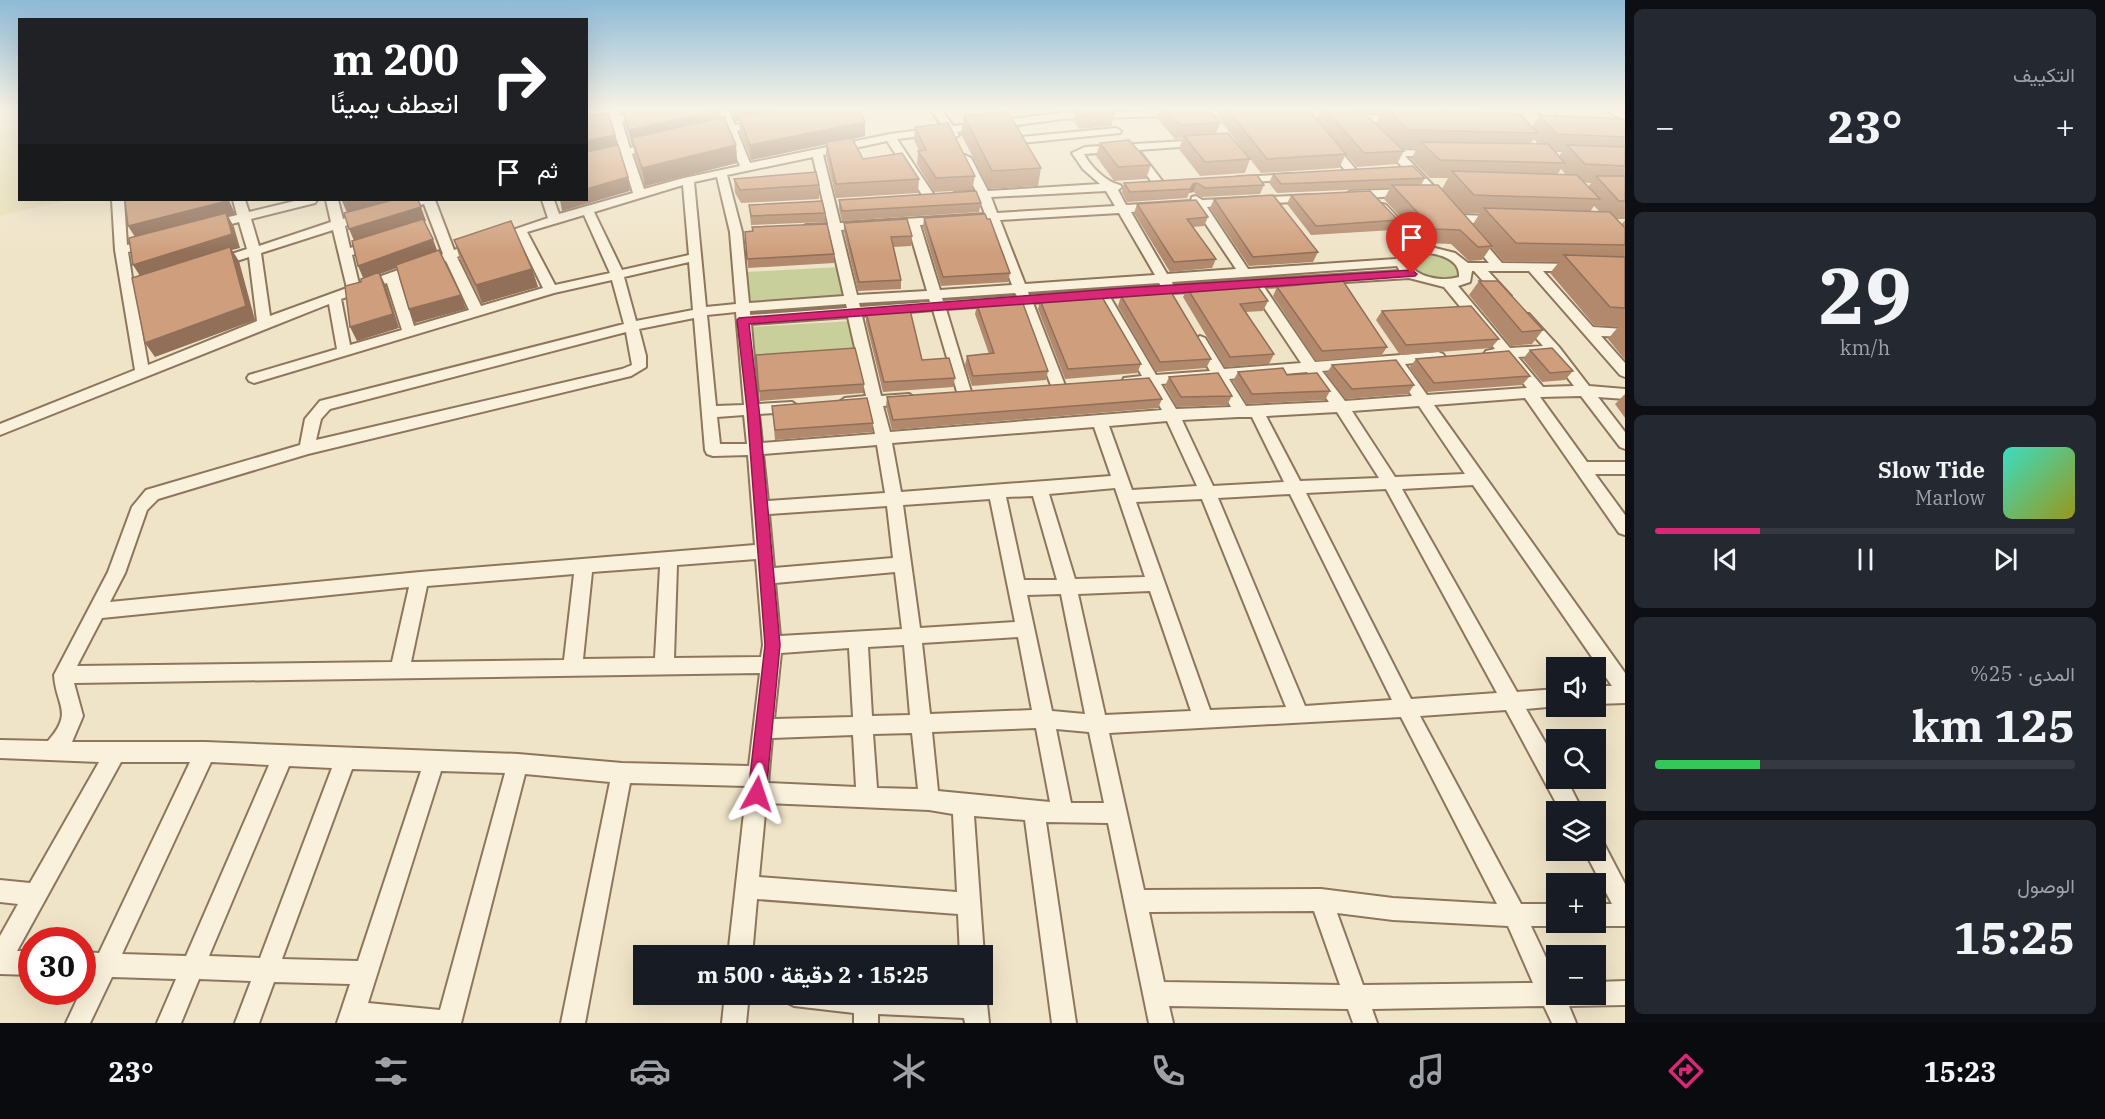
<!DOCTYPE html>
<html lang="ar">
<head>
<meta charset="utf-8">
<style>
	body { margin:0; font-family:"IBM Plex Serif",Vazirmatn,serif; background:#242831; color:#f1f3f6; direction:rtl; height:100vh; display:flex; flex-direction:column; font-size:22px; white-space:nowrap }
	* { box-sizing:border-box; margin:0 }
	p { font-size:20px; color:#9ea1a6 }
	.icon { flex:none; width:33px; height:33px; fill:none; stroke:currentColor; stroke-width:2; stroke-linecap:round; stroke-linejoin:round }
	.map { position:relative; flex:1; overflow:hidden; direction:ltr }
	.panel { display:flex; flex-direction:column; gap:9px; padding:9px; background:#0d0f14; width:480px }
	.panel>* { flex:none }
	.hud { position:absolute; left:18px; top:18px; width:570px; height:183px; border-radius:0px; box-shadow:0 6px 24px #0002; direction:rtl; background:#202124; color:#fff; overflow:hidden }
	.tools { position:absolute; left:1546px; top:657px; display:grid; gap:12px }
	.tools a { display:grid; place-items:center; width:60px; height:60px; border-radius:0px; background:#171b24; box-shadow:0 6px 24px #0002; font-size:30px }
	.speed { position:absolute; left:18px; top:927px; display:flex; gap:12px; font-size:30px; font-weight:700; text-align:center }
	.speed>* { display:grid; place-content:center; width:78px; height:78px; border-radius:50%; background:#171b24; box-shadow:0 6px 24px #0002; line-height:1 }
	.speed .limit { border:9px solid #d22; background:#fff; color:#111 }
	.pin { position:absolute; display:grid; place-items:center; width:51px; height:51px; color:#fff; margin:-62px -26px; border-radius:50% 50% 50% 0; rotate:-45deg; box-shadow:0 0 6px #0007 }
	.pin .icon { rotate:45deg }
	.me { position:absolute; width:66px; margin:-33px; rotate:5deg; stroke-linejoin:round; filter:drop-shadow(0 0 4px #0008) }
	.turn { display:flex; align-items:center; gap:21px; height:126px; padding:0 30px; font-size:27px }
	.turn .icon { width:78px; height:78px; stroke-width:2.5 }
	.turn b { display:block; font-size:42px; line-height:51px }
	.then { display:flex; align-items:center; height:57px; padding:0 30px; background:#0003; gap:12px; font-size:22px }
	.big { font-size:45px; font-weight:800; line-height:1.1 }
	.panel .card { flex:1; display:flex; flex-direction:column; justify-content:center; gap:9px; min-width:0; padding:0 21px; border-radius:9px; background:#242831 }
	.panel .dial { align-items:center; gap:0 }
	.dial b { font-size:78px; line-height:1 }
	.song { display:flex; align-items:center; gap:18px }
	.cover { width:72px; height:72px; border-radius:9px; background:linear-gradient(135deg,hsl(170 70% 55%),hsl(60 70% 35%)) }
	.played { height:6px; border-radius:3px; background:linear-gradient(90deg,#db2777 25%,#363941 25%) }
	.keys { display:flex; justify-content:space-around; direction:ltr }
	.heat { display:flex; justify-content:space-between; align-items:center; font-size:33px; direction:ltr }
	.charge { height:9px; border-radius:4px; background:linear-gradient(90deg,#34c759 25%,#363941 0) }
	.trip { position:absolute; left:633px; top:945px; width:360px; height:60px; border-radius:0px; background:#171b24; box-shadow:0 6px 24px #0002; font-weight:800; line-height:60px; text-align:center; direction:rtl }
	.tabs { display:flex; height:96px; justify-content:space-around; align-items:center; background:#090b0e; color:#9ea1a6 }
	.tabs .icon { width:42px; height:42px }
	.tabs .active { color:#db2777 }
	.tabs b { font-size:27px; color:#f1f3f6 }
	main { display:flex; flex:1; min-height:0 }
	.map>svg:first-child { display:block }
	.farmland { fill:#e6deb5 }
	.green { fill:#c9cf9b }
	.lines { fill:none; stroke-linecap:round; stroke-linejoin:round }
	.minor-casing { stroke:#8d765c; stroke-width:4 }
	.minor { fill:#faf1dc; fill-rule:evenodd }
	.wall { fill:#b2896c; fill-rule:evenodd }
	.shaded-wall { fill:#916f58 }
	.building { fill:#cf9f7d; stroke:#916f58; stroke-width:1.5 }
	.route { fill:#db2777; stroke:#8e194d; stroke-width:1.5 }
</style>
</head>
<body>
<main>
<section class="panel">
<div class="card"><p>التكييف</p>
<div class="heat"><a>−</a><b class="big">23°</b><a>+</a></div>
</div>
<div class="card dial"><b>29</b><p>km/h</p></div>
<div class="card">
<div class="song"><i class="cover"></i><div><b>Slow Tide</b><p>Marlow</p></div></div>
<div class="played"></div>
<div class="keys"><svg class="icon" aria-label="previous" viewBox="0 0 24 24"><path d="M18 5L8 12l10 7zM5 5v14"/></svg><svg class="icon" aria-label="pause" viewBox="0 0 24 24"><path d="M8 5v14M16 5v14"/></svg><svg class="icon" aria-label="next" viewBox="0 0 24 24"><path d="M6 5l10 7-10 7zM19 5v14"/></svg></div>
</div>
<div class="card"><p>المدى · 25%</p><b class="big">125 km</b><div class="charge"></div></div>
<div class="card"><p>الوصول</p><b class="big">15:25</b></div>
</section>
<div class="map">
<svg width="1625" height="1023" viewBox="0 0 1625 1023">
	<rect width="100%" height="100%" fill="#f0e4c8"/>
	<path class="farmland" d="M19 128 20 200H67L0 216V132Z"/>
	<path class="green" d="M1424 251C1444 255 1451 257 1461 274 1448 290 1416 276 1407 260L1409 257Z
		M838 267 844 298 751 305 747 272Z
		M852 321 860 356 755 362 751 327Z"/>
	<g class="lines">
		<defs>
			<path id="minor" d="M608 109H618L620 116 655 109H680L622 122 630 148 656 142 662 145 632 154 644 189 684 178 740 166 727 133 707 137 702 134 725 127 718 109H728L735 125 761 120 766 123 737 131 750 163 890 134 943 127 930 109H941L953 126 1000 120 988 109H1000L1011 119 1062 113 1245 109V113L1241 114 1062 119 1017 125V128L1013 129 1007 126 957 132 959 135 954 138 947 133 897 139 936 198 930 202 926 201 887 141 823 155 840 223 985 214 979 198 956 200 950 196 956 192 976 191 959 158 965 155 971 158 988 191 1100 184 1083 169 1072 153 1085 147 1202 140 1206 141V145L1084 154C1091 167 1106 182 1120 185L1122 187 1118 190 1126 205 1191 201 1192 197 1196 196 1202 200 1314 195 1316 197 1310 201 1207 207 1248 269 1396 259 1400 249 1411 246 1376 208 1382 204 1386 205 1423 245 1455 253 1468 263H1489L1467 237 1473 233 1477 234 1502 263 1582 264 1583 267 1577 271H1543L1593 327 1625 329V337L1601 336 1625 363V377L1620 375 1529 271H1488L1511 296 1504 300 1499 299 1474 271H1472L1470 282 1458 286 1510 348 1543 346 1517 317 1519 314H1529L1559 347 1589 386 1625 389V399L1598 397 1625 432V449L1620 447 1581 396 1540 397 1587 462H1625V474H1595L1625 515V535L1619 533 1525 398 1434 405 1625 673V703L1596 704V686H1612L1473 485 1402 489 1517 692 1557 689 1558 706 1526 709 1557 763V778H1566L1583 812H1561L1506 710 1420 716 1521 904H1557V922L1565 923 1557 926H1531L1557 981V994H1596V982L1625 981V1005L1569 1006 1576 1023H1552L1544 1006 1372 1009 1377 1023H1353L1348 1009 1169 1006 1173 1023H1149L1108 823 1046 822 1076 1023H1052L1025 820 974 816 984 956 982 959V956H960L958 914 757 899 752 956H728L747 786 630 783 585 1023H561L610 782 525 774 461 1023H337L350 984 274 982 259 1023H235L251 981 199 979 181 1023H157L176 979 112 977 90 1023H66L88 976H82V952L99 953 190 762H121L17 951H32V975L0 974V936L18 904 0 902V880L30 883 99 762 0 758V740L48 741C74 712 56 706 54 675L108 572 132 507 146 490 300 445 305 419 320 401 624 324 612 280 554 293 254 383 249 381 247 378 249 375 337 349 329 304 0 435V424L135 370 115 250 112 200H124L127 245 152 238 158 242 156 245 128 252 133 284 155 278 162 282 160 285 135 292 148 365 257 321 249 257 215 268 209 264 210 261 247 249 239 222 209 230 203 226 205 223 237 215 233 200H245L249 212 299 200H317L315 203 251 219 259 246 331 222 326 200H338L343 219 367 211 371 212V218L345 226 350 248 375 240 381 244 379 247 352 255 359 284 443 254 424 204 398 211 394 210V204L412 200H435L454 250 548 218 542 200H554L559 214 633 193 622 156 586 164V158L620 150 612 124 586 128V122L610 117ZM813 157 828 224 806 225 800 229 806 233 829 231 844 296 749 303 742 232 727 175ZM717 177 730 232 736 304 706 307 694 182ZM683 185 689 255 622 270 594 212ZM1106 191 1115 206 997 213 991 197ZM1195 208 1236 269 1167 274 1131 212ZM1119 213 1155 275 1025 284 1000 220ZM584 215 610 273 555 285 527 232ZM988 221 1012 285 940 290 920 225ZM908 226 927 291 857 295 841 230ZM333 230 347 288 270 316 261 253ZM517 235 543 288 481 306 457 257ZM1419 252C1434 253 1461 257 1459 277 1442 282 1415 278 1408 261L1410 254ZM446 261 469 310 414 326 399 278ZM689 262 693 310 636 321 624 277ZM1397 266 1400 271 1173 285 1172 282ZM1409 278 1444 287 1495 349 1486 351 1484 354 1486 357 1503 358 1527 388 1427 395 1405 364 1443 360 1445 357 1443 354 1438 352 1315 362 1264 287ZM387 283 402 330 350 345 341 299ZM1159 283 1161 286 1029 295 1028 292ZM1251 288 1301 363 1224 369 1205 338 1200 336 1193 341 1210 371 1156 375 1110 297ZM1015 293 1017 296 943 301 942 298ZM1097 298 1142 376 1124 378 1122 382 1129 387 1147 385 1162 410 890 432 883 406 909 404 916 399 909 394 881 396 862 316 933 310 958 395 965 400 972 395 946 309 1020 304 1052 388 1059 393 1066 388 1033 303ZM929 299 930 302 860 307 859 303ZM846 304 847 308 750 315V311ZM736 312 744 405 716 406 707 315ZM848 317 866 396 845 398 838 403 845 408 869 407 875 434 762 443 759 414 792 412 799 407 792 402 758 404 751 324ZM694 318 705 450 707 454 713 456 748 455 755 545 420 572 110 602 125 573 147 510 158 499 308 454 631 376 646 367V356L639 329ZM626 332 632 365 622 369 316 440 321 419 330 409ZM1550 355 1574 386 1543 387 1518 357ZM1394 365 1393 368 1412 396 1345 401 1322 371ZM1307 372 1329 402 1246 406 1229 379ZM1215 380 1231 407 1176 409 1161 384ZM1419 406 1465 474 1395 477 1352 411ZM1337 412 1379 478 1300 481 1266 416ZM744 415 747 444H720L717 417ZM1238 417H1252L1284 482 1213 486 1182 420ZM1167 421 1197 486 1132 490 1109 426ZM1094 427 1111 476 901 492 892 443ZM877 445 885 493 768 501 763 454ZM1115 488 1145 577 1075 579 1049 494ZM1386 489 1497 693 1411 699 1306 493ZM1290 494 1392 700 1305 706 1218 498ZM1033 496 1057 580H1024L1006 497ZM990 499 1015 622 920 628 903 505ZM1202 499 1286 707 1210 710 1136 502ZM887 506 893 558 774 568 769 514ZM756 559 763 645 761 657 674 658 677 565ZM660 567 655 658 583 659 592 572ZM895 572 902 629 780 636 775 583ZM574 574 564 660 411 662 427 586ZM409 587 392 662 77 666 102 618ZM1150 591 1191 711 1105 715 1078 594ZM1061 594 1085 714 1052 711 1027 595ZM1018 637 1032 710 930 714 922 643ZM904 645 910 715 872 716 868 647ZM849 648 853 717 774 719 781 653ZM760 673 749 766 622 763 518 754 205 742H72L83 716 74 683ZM1401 717 1497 904 1393 898 1321 889 1144 890 1109 733ZM1036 728 1050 802 938 791 932 732ZM1056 729 1089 732 1104 803H1071ZM912 733 918 789 877 788 873 734ZM853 735 856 787 768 783 772 738ZM211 762 269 765 186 956 122 954ZM289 766 332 768 260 958 209 956ZM352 769 421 771 358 961 282 959ZM441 771 505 773 440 1010 368 1003ZM766 803 929 810 953 814 957 892 759 877ZM1314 911 1340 985 1164 982 1149 912ZM1337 913 1393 920 1508 926 1533 983 1363 985Z
				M1287 109 1399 117 1404 120 1399 123 1361 122 1291 114 1287 113Z
				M1489 109H1501L1519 127 1518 129H1510Z
				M1536 109H1548L1568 125 1567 127H1559Z
				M1606 109H1618L1625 114V122Z
				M1116 128 1121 131 1120 133 1021 143 1016 140 1021 137Z
				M1329 141 1333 142 1357 171V175H1349L1325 146V142Z
				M1392 146 1399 150 1441 151V155L1437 156H1405L1446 199V205H1438L1391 155 1386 149Z
				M1136 151 1140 152 1163 182V186H1155L1132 156 1130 154Z
				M1293 174 1299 177 1297 179 1238 183 1232 180 1238 177Z
				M1409 189 1413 191V195L1351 199 1345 195 1351 191Z
				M1457 215 1498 216 1504 220 1498 224 1453 222 1451 219Z
				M1596 840 1603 842 1625 884V926H1596L1588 922H1596V904H1612L1584 850H1596Z
				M982 986 986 994 989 1023H965L964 1018 878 1014V1023H854V1013L794 1006 786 1002 782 994H982Z
				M725 994H749L746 1023H722Z"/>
		</defs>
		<use href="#minor" class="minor-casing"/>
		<use href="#minor" class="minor"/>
	</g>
	<path class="wall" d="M730 109H859L865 136 853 139 863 159 919 179 918 193 836 198 826 156V144L751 160 740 132 739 121H735Z
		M1076 109H1112L1115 113 1111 126 1079 129 1074 121Z
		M1159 109H1209L1220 123 1216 134 1250 159 1245 173 1200 176 1179 149 1183 138 1175 139 1157 118Z
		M1219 109H1308L1317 119 1321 110 1315 109H1437V111L1532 127 1539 115 1625 119V219H1616L1621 225 1625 220V360L1608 339 1618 327 1594 325 1550 273 1559 262 1503 261 1491 247 1482 260 1469 261 1451 244 1424 243 1384 199 1390 188 1277 193 1269 183 1273 174 1425 178 1421 185 1442 189 1448 178H1430L1411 159 1417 148H1401L1404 151 1397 164 1357 167 1338 145 1346 154 1339 168 1261 173 1217 116ZM1364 112 1376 113H1381L1376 124ZM1534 139 1538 144H1530ZM1555 152H1562L1559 156ZM1561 169 1566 175H1557ZM1584 182 1588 183H1591L1588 187ZM1594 206 1599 211V212H1590ZM1463 213H1480L1473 224Z
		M623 112 721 118 736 145 737 163 645 186 635 156 633 145H632L625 124Z
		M964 116 1041 168 1038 186 989 189 961 134Z
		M915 127 975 176 972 190 934 192 917 164 918 151H919L914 140Z
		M1100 143 1151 165 1146 179 1114 181 1096 156Z
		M1257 175 1264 185 1260 194 1202 197 1193 192 1189 193 1187 198 1127 202 1122 192 1124 183Z
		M734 179 819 185V199L741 203 735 193Z
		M1291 195 1398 220 1393 230 1311 235 1287 204Z
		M1214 199 1318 252 1313 262 1249 266 1210 208Z
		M839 200 981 203 979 212 842 221 839 209Z
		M1137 204 1208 217 1204 226 1193 227 1216 259 1212 268 1170 272 1134 213Z
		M749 205 825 213V222L751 225Z
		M924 218 1010 273 1008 282 941 286 923 227Z
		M844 223 912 236 911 246 893 247 901 280V289L858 291 844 232Z
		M745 232 834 254V263L748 268Z
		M454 240 532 269 538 287 482 303 460 259Z
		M1479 281 1543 330 1532 344 1511 346 1469 295Z
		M1189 285H1234L1268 301 1263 311 1245 312 1274 354 1269 364 1225 367 1183 297Z
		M1277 287 1387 347 1381 356 1316 361 1273 296Z
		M1121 296 1211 359 1206 368 1156 372 1118 306Z
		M1040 300 1141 364 1137 373 1065 379 1038 309Z
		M977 305 1048 371 1046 380 972 386 965 365 967 356 989 354 975 314Z
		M1382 311 1499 339 1491 348 1400 355 1376 320Z
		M866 312 922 360 955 378 953 387 883 392 866 322Z
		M1530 350 1573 371 1565 380 1542 382 1523 359Z
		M756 355 864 384 863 393 760 401Z
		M1416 359 1530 376 1522 385 1427 392 1409 368Z
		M1332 365 1414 385 1408 394 1346 399 1326 374Z
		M1238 372 1287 375 1330 391 1325 400 1247 404 1233 381Z
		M1169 377 1232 396 1227 405 1177 407 1165 386Z
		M1625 394V418L1615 404Z
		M887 397 1162 399 1158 408 892 430 886 406Z
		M772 406 873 423 872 432 775 440Z"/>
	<path class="shaded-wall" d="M735 109H803L739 117V121H735Z
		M720 110 721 124 632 138 633 145H632L629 130Z
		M865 122V136L751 160 750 145Z
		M615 135 617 148 586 156V141Z
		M736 145 737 163 645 186 642 168Z
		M628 177 630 191 562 211 560 200H586V189Z
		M1197 183 1193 192 1189 193 1187 198 1193 184Z
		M227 200H229L235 214 228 216 234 227 240 248 232 250 239 261 255 320 155 357 145 343 142 279 133 265 137 240 128 226Z
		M350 200H410L348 215 342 201Z
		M421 207 426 221 355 243 349 229Z
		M433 239 438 253 380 274 386 286 399 328 357 341 350 327 364 280 358 266Z
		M532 269 538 287 482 303 476 285Z
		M461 295 466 309 415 323 409 309Z"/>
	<path class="building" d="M623 109H720V110L629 130Z
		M778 109H859L865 122 750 145 739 117Z
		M1078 109H1112L1115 113 1082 116Z
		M1165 109H1209L1220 123 1179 125Z
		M1227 109H1308L1346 154 1267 159Z
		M1325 109H1349L1362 111 1404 151 1364 153Z
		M1387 109H1437V111L1520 114 1538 133 1408 130Z
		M1008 112 1041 168 992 171 964 116Z
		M608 113 615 135 586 141V117Z
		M1539 115 1625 119V137L1557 134Z
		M724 117 736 145 642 168 632 138Z
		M948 123 975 176 936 178 918 151 926 150 915 127Z
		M1228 133 1250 159 1205 162 1184 136Z
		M852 138 863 159 902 153 919 179 836 184 826 142Z
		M1129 140 1151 165 1118 167 1100 143Z
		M1421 142 1548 144 1565 163 1440 160Z
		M618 145 628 177 586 189V152Z
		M1567 145 1625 147V166L1585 164Z
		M1413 166 1425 178 1281 184 1273 174Z
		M1452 171 1577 175 1600 199 1474 195Z
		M816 172 819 185 740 190 734 179Z
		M1257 175 1264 185 1205 188 1197 183 1193 184 1190 189 1130 192 1124 183Z
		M1596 176H1625V201H1619Z
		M1392 185H1438L1492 246 1478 247 1460 230 1433 229Z
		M976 191 981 203 842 211 839 200Z
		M1370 191 1398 220 1316 226 1291 195Z
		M1273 195 1318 252 1253 257 1214 199Z
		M125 200H227V201L128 226Z
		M393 200H418L421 207 349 229 344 213Z
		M1196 200 1208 217 1187 219 1216 259 1174 262 1137 204Z
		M822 201 825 213 751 216 749 205Z
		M1484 208 1610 212 1625 228V245L1516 243Z
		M226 213 232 234 133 265 129 238Z
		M985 214 987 219H990L1010 273 943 277 924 218Z
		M423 219 433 239 358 266 352 241Z
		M907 219 912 236 891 237 901 280 859 282 844 223Z
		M511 221 532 269 476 285 454 240Z
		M827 224 834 254 747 259 745 232 753 231 752 227Z
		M230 247 246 306 145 343 132 278Z
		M439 250 461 295 409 309 396 265Z
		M1564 255 1625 257V308L1610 307Z
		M379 272 393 314 350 327 345 286 361 282V279Z
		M1343 281 1387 347 1322 351 1277 287Z
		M1479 281H1498L1543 330 1522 332Z
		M1232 282 1234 285 1256 284 1268 301 1240 304 1274 354 1230 357 1187 288H1190L1189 285Z
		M1171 292 1211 359 1160 362 1121 296Z
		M1102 297 1141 364 1068 369 1040 300Z
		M1022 301 1048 371 973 376 967 356 994 353 977 305Z
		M1471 306 1499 339 1406 345 1382 311Z
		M910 310 922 360 949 358 955 378 884 382 866 312Z
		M855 348 864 384 759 391 756 355Z
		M1552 348 1573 371 1550 373 1530 350Z
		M1509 351 1530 376 1434 383 1416 359Z
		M1396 360 1414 385 1352 389 1332 365Z
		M1283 368 1287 375 1317 373 1330 391 1252 394 1238 372Z
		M1218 373 1232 396 1181 397 1169 377Z
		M1149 378 1162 399 893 420 887 397Z
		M867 398 873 423 775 430 772 406Z"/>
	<linearGradient id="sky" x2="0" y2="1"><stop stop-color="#8fbad6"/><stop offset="0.43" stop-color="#f8f3e6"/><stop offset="1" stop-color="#f8f3e6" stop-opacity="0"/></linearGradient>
	<rect width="1625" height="253" fill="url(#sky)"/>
	<path class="route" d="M1412 270 1417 274 1415 276 749 324 759 409 780 645 766 794 763 799 757 802 751 799 748 794 765 645 747 409 737 320 739 318 1125 288Z"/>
</svg>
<div class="tools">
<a><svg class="icon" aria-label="sound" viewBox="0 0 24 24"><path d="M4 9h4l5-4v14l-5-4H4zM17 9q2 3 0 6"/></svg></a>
<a><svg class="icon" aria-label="search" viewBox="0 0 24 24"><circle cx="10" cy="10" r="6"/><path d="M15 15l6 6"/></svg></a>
<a><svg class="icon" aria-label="layers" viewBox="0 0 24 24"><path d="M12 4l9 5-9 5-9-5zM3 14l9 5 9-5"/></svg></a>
<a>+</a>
<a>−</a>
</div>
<div class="speed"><div class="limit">30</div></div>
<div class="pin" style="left:1412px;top:274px;background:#d93025"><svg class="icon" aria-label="arrive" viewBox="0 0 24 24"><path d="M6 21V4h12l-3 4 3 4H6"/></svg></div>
<svg class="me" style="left:757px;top:794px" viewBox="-20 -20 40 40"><path d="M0-17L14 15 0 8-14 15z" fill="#db2777" stroke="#fff" stroke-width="4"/></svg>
<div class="trip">15:25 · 2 دقيقة · 500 m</div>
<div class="hud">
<div class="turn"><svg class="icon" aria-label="right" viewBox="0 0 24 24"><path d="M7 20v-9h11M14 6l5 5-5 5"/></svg><div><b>200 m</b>انعطف يمينًا</div></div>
<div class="then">ثم<svg class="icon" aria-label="arrive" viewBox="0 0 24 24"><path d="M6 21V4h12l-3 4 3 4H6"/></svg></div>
</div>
</div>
</main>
<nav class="tabs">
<b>15:23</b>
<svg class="icon active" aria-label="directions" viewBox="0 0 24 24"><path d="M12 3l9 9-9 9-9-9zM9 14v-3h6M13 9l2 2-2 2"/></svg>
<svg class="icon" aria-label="music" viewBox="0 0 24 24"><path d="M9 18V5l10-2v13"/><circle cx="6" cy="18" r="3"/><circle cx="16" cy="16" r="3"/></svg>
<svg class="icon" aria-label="phone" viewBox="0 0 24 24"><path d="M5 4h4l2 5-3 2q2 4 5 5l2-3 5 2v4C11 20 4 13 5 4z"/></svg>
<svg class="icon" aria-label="climate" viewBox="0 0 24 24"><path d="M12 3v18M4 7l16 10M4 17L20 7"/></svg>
<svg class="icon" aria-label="car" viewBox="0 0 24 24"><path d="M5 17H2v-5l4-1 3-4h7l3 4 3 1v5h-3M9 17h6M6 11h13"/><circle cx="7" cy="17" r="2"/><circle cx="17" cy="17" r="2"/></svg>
<svg class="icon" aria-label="filters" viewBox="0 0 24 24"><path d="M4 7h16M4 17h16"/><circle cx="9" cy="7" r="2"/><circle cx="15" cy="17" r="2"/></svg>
<b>23°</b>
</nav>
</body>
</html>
